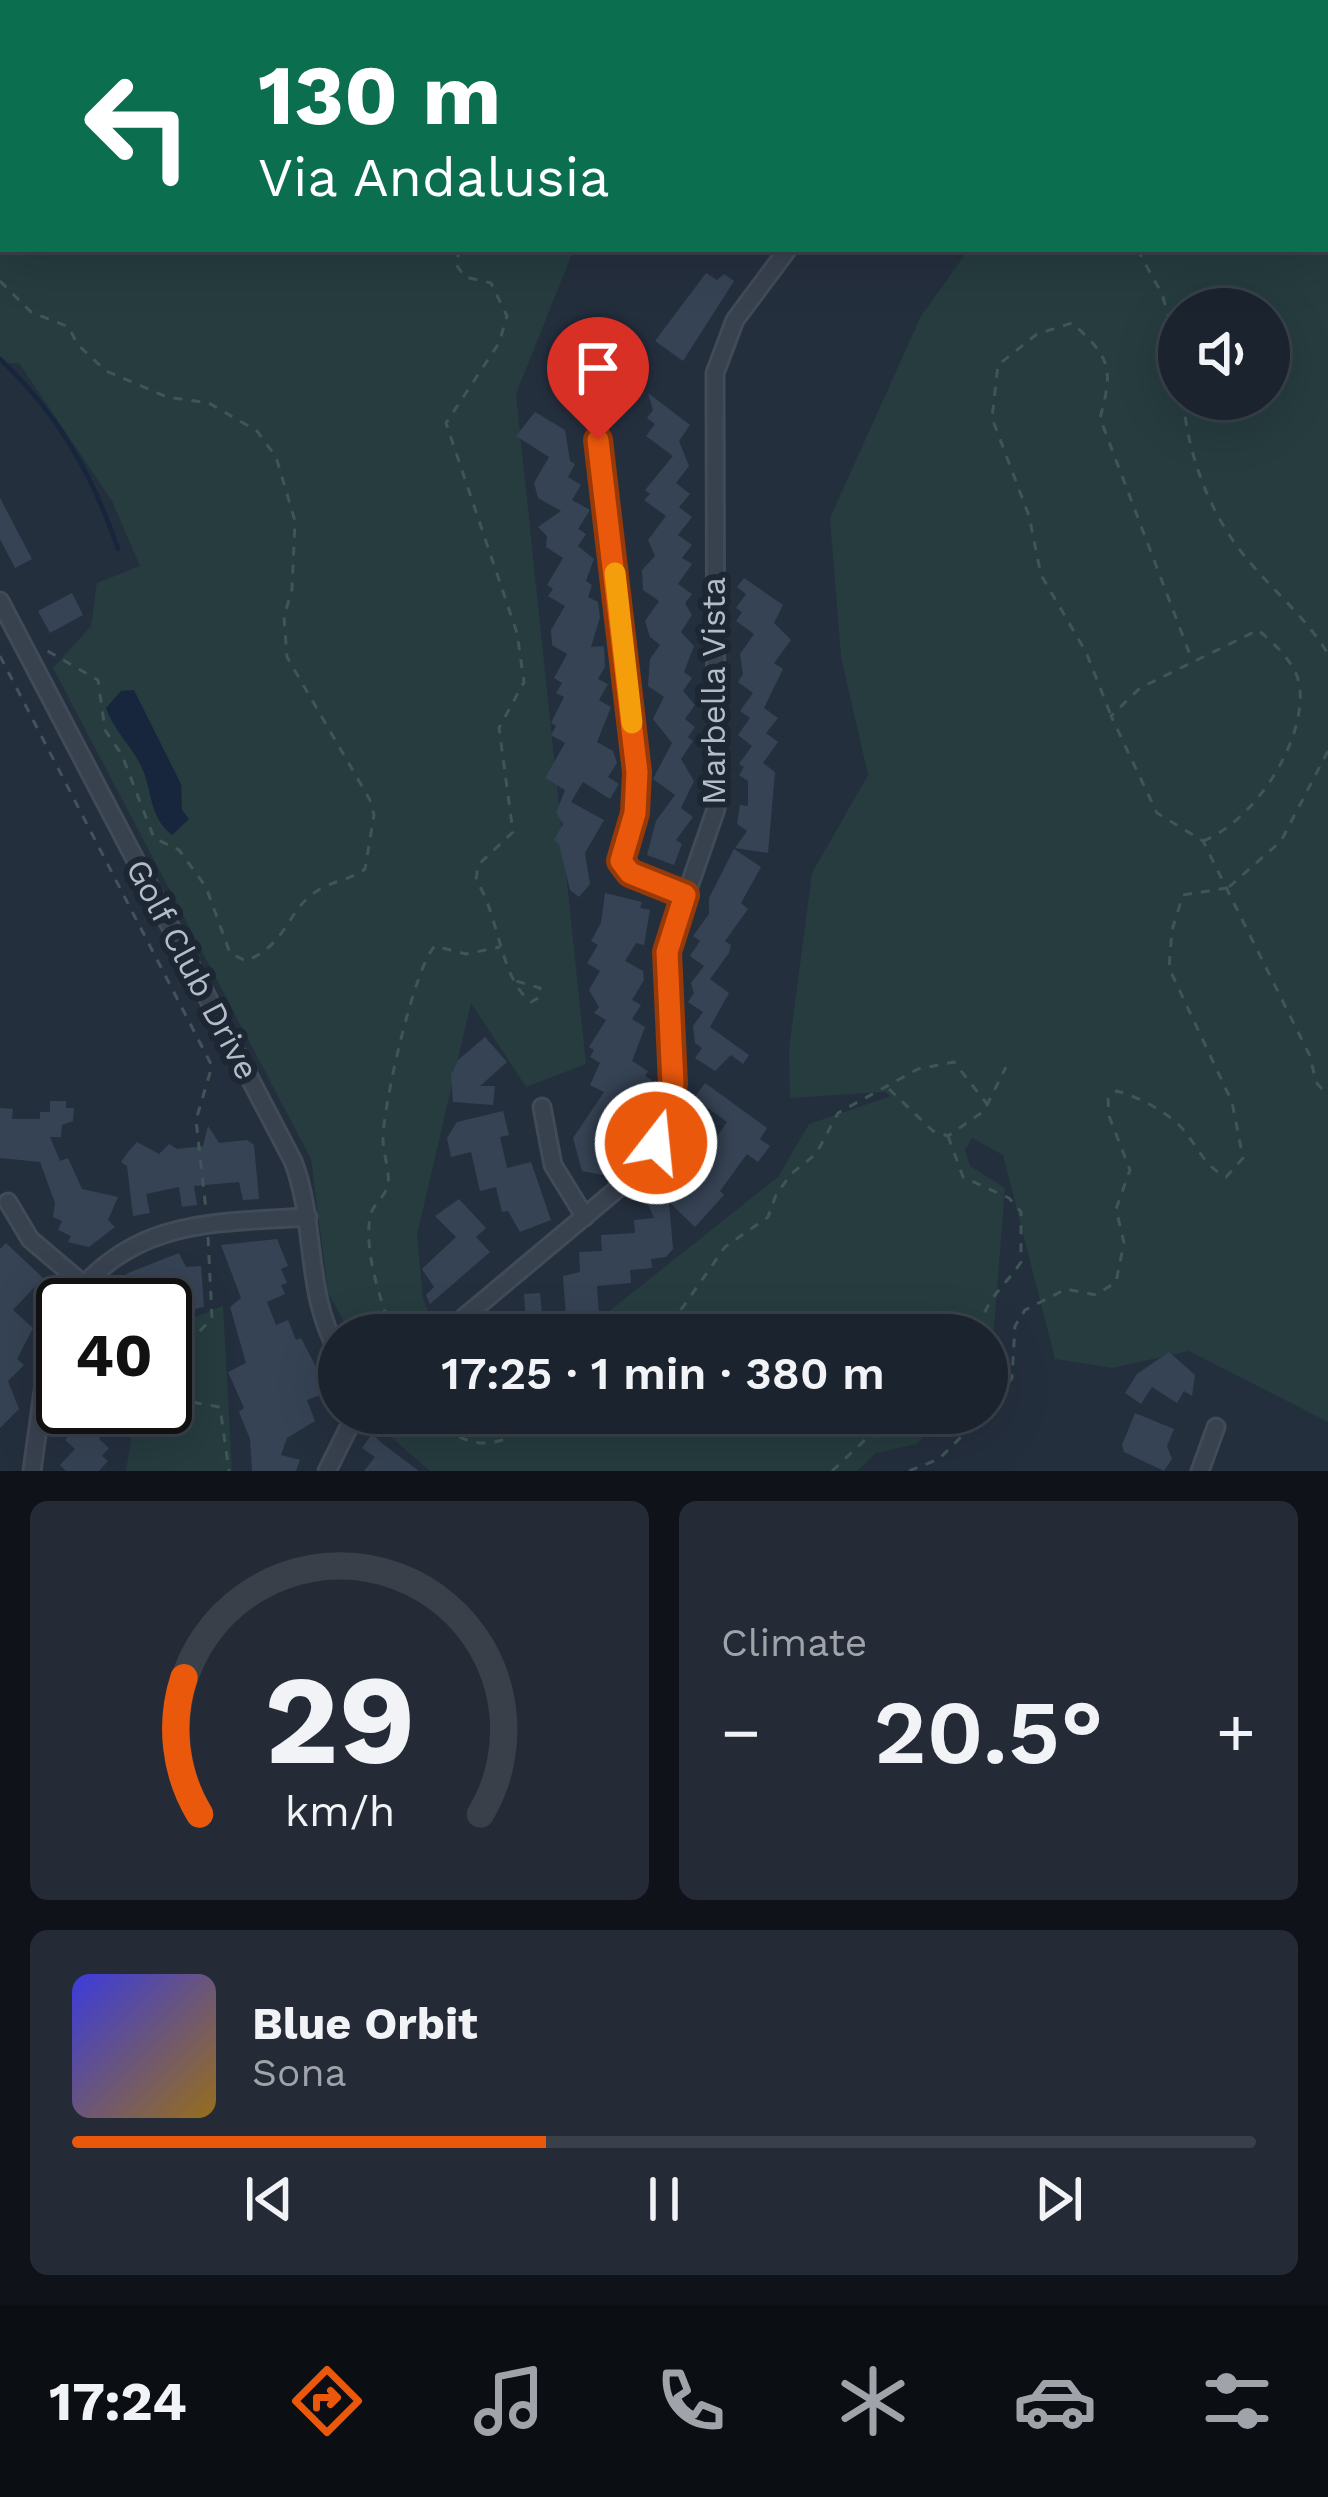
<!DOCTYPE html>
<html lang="en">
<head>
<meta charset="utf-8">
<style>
	body { margin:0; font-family:"Work Sans",sans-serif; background:#242b36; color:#f1f3f6; height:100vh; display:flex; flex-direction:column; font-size:45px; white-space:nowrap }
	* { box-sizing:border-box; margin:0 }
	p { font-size:39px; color:#a0a4aa }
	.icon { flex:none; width:66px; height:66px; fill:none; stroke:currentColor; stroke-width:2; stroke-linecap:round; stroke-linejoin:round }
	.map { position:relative; height:1471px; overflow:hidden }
	.drawer { display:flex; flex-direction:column; gap:30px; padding:30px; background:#0f1319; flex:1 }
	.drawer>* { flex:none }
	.guide { position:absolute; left:0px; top:0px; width:1329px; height:252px; box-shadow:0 12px 48px #0002,0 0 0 3px #39404a; background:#0b6e4f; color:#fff; overflow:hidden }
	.fabs { position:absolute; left:1158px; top:288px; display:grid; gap:24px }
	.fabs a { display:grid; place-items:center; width:132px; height:132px; border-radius:50%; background:#1b232e; box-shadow:0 12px 48px #0002,0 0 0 3px #39404a; font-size:60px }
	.speed { position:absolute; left:36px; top:1278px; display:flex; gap:24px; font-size:60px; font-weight:700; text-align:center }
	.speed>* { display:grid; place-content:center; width:156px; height:156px; border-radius:50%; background:#1b232e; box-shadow:0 12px 48px #0002,0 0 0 3px #39404a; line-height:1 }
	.speed .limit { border:6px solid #111; border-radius:18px; background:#fff; color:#111 }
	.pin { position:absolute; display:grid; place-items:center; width:102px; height:102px; color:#fff; margin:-123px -51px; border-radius:50% 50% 50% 0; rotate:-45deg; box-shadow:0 0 12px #0007 }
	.pin .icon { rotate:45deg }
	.me { position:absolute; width:132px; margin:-66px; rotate:16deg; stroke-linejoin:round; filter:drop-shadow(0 0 9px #0008) }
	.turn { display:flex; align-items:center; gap:42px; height:252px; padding:0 60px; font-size:54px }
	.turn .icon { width:156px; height:156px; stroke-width:2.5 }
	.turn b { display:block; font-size:84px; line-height:102px }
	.big { font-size:90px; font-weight:600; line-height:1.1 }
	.drawer .tile { flex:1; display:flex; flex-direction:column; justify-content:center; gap:18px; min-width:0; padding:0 42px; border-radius:18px; background:#242b36 }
	.drawer .dial { align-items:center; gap:0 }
	.dial svg { height:312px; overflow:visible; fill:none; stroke:#39404a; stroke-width:7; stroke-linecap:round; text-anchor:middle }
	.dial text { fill:#f1f3f6; stroke:none }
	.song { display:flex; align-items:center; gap:36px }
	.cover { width:144px; height:144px; border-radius:18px; background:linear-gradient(135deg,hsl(240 70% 55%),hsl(40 70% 35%)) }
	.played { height:12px; border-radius:6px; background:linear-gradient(90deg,#ea580c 40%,#39404a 40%) }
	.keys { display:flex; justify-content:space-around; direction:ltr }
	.heat { display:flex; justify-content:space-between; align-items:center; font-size:66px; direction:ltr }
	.drawer .tiles { flex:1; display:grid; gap:30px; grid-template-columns:1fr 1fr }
	.tile:last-child { grid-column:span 2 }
	.trip { position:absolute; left:318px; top:1314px; width:690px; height:120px; border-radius:60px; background:#1b232e; box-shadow:0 12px 48px #0002,0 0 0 3px #39404a; font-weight:600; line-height:120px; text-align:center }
	.tab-bar { display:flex; height:192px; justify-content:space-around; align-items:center; background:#0b0e12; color:#a0a4aa }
	.tab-bar .icon { width:84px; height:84px }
	.tab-bar .current { color:#ea580c }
	.tab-bar b { font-size:54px; color:#f1f3f6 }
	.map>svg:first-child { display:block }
	.green { fill:#263c3f; fill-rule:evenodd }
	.water { fill:#17263c }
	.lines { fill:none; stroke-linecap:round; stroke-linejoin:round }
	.stream { stroke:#17263c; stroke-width:4.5 }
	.building { fill:#364354 }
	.minor-casing { stroke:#414a57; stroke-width:21 }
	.path { stroke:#3f5557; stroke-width:3; stroke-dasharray:9 9; stroke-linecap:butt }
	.minor { stroke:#38414e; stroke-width:15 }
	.route-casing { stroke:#983908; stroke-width:30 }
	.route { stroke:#ea580c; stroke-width:21 }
	.slow { stroke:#f59e0b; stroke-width:21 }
	.labels { text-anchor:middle; stroke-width:12; stroke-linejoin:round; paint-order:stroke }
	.street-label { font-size:33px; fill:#b4bcc9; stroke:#1d2633 }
</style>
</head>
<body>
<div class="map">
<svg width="1328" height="1471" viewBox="0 0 1328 1471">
	<rect width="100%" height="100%" fill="#242f3e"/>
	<path class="green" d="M0 0H811L3 3V249H574L516 394 586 1064 526 1087 471 1003 417 1235 423 1298 436 1335H351L328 1293 311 1159 53 668 91 626 97 583 140 566 112 501 19 363H0Z
		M1328 114V1422L1189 1351 1112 1368 1055 1359 1003 1155 972 1138 965 1150 970 1166 1005 1188 994 1328 987 1343V1335H579L778 1177 809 1124 891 1096 884 1092 790 1098 789 1049 812 873 868 775 841 657 830 518 921 316 969 249H1326ZM1179 309H1269V399H1179Z
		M223 1306 232 1471H126L136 1407H165L168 1328Z
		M375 1413H464L468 1420 477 1413H946L917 1444 876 1453 857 1471H430L370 1419Z"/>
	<path class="water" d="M134 690 181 784 182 810 189 819 172 835C148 816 153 790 141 766 131 745 114 731 106 708L121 691Z"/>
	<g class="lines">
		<path class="stream" d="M0 359C57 413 93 475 118 549"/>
	</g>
	<path class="building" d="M706 273 717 280 724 274 734 281 683 361 655 341Z
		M578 345 608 357 611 380 588 387 555 367 566 351 572 355Z
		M648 393 690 425 679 441 689 466 676 483 690 494 679 507 692 517 678 535 692 545 682 558 692 564 678 584 692 594 685 603 692 615 681 632 694 646 684 672 692 678 683 691 695 705 685 719 695 727 688 737 693 741 681 759 694 781 681 808 693 817 676 840 682 844 674 865 647 855 656 821 675 795 653 779 672 743 653 719 664 697 648 686 650 659 660 645 650 637 645 621 659 601 643 590 642 570 655 556 648 540 666 516 644 500 650 494 645 490 673 456 646 436 655 424 647 418 653 410Z
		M535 412 565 430 570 461 575 464 568 477 581 485 572 500 590 510 578 529 586 534 578 546 594 559 586 581 592 585 588 597 598 602 600 617 591 647 604 646 605 667 598 679 608 684 599 700 611 707 597 742 613 751 617 763 608 777 619 784 610 799 583 782 571 802 604 820 585 853 590 884 579 897 570 890 559 844 554 840 563 824 556 813 565 790 545 778 565 743 551 735 556 726 551 723 564 697 556 693 562 683 554 678 567 654 552 645 551 630 565 606 548 596 553 589 547 585 563 558 546 547 547 536 538 527 561 511 538 498 534 483 549 457 516 436Z
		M0 498 32 559 15 568 0 539Z
		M744 578 783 605 774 623 791 640 774 663 783 669 764 708 778 718 766 733 778 742 763 763 775 772 768 853 735 848 747 831 737 824 740 805 748 806V781L739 775 744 767 739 764 752 746 738 735 750 718 740 711 753 693 738 682 743 674 740 654 754 634 736 621 742 612 736 608 746 594 737 587Z
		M72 593 83 615 50 633 38 611Z
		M734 849 761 867 741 903 748 909 725 941 731 945 729 953 710 979 729 993 710 1027 749 1055 743 1064 731 1055 715 1071 695 1058 702 1048 695 1043 693 1026 703 1012 688 1002 694 993 691 983 704 966 690 956 700 941 693 936 709 914V898Z
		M605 893 642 902 640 908 650 910 644 945 636 943 625 961 643 971 644 980 632 1000 641 1005 632 1019 645 1027 632 1061 648 1071 645 1076 652 1080 642 1096 646 1099 639 1111 644 1114 616 1164 611 1161 602 1175 582 1171 573 1138 604 1092 590 1085 600 1063 590 1057 594 1050 589 1047 606 1020 594 1013 599 1007 589 990 600 971 587 963 598 945 591 941 601 923Z
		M485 1037 507 1062 480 1086H495L493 1105 453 1102 451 1075 458 1060Z
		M705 1083 767 1128 760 1139 770 1146 758 1162 747 1154 720 1191 724 1195 695 1227 669 1202 673 1249 666 1257 651 1259 652 1268 630 1270 631 1283 597 1286 599 1314 566 1316 563 1276 580 1272 579 1252 602 1251 601 1235 635 1233 634 1220 654 1218 644 1196 659 1190 664 1201 684 1180 668 1166 677 1156 685 1160 698 1141 692 1136 698 1127 715 1139 727 1122 694 1098Z
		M50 1101H66V1108H74L73 1121 62 1125 61 1137H50L60 1161 68 1158 82 1189 118 1197 108 1220 115 1227 89 1247 68 1242 71 1236 58 1230 62 1221 53 1217 55 1203 40 1162 0 1158V1108L13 1109 12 1119H40V1112H50Z
		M503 1111 509 1135 500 1137 507 1168 531 1162 551 1220 520 1232 508 1211 502 1212 496 1187 480 1191 471 1152 451 1157 447 1138 457 1122Z
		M208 1126 219 1143 247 1140 254 1145 259 1199 243 1200 239 1182 194 1186 197 1205 182 1207 179 1187 146 1194 150 1213 133 1216 127 1166 121 1162 128 1152 137 1142 159 1154 169 1144 177 1149 203 1146Z
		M459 1199 486 1228 476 1237 490 1252 430 1304 426 1295 434 1287 422 1269 456 1237 435 1216Z
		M277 1239 288 1266 281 1269 287 1283 281 1285 285 1294 267 1302 276 1325 288 1320 296 1340 301 1338 329 1392 307 1400 315 1421 287 1438 281 1455 300 1460 296 1471H252L250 1439 239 1412 244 1408 228 1372 246 1363 230 1307 241 1298 221 1245Z
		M6 1243 43 1278 13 1310 33 1328 17 1359 24 1365 8 1381 19 1409 0 1428V1249Z
		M179 1253 186 1267 201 1266 204 1307 180 1312 179 1292 166 1305H97L128 1273Z
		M540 1293 542 1312 558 1311 560 1335H527L524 1294Z
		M1169 1352 1195 1375 1192 1396 1184 1391 1177 1403 1152 1387 1141 1404 1125 1393 1137 1374Z
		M84 1407H124L99 1439 109 1448 102 1456 108 1461 99 1471H66L60 1465 75 1449 65 1440 70 1434 64 1428Z
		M1135 1413 1174 1429 1167 1446 1172 1459 1164 1471 1124 1452 1122 1445Z
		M372 1434 383 1444 419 1471H364L375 1457 362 1448Z"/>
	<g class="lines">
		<defs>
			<path id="minor" d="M930 3 931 0
				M599 439 637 772 635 813 621 861 630 873 685 895
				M0 601 293 1161C317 1223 304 1294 339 1353
				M542 1107 553 1165 585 1217
				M8 1202 30 1239 83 1284
				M67 1305C132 1219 208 1223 308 1217
				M443 1335 634 1175 668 1112 673 1067 666 953 716 809 715 373 735 320 788 249
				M32 1471 50 1341 63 1310
				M327 1471 356 1413
				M1200 1471 1216 1427"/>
		</defs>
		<use href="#minor" class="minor-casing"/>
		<path class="path" d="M655 0 656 3
			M1282 3 1286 0
			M0 25 3 26
			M461 249 455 263 465 277 491 283 507 316 499 343 446 423 517 633 524 682 499 728 513 832 478 865 476 880C499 914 500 979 531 1002L540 997V988L516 981
			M1137 249 1162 294 1179 352
			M0 281 31 312 69 327 77 344 106 371 167 397 209 403 257 431 276 457 295 521 292 589 284 617 287 657 370 800 374 815 365 869C350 880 337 880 322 888 286 907 291 942 246 961L230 953 206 887 179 850 154 838 122 755 105 730 98 680 46 650 42 653
			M1183 399C1188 454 1208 510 1243 554 1270 588 1306 617 1328 654
			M0 656 212 1066 196 1120 206 1210
			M1110 713 1086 652 1041 575 1029 516 992 418 998 365 1037 334 1072 323C1110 357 1114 368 1100 418L1192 660
			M1203 841C1252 822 1304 746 1300 690 1299 666 1275 644 1258 630L1140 688 1111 716 1157 813 1203 841 1310 1056 1316 1082 1328 1096
			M1229 887 1281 841 1328 751
			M889 1089 933 1131 948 1136 984 1111 1006 1067
			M948 1136 963 1177 1009 1198 1021 1212V1262C1006 1286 979 1303 981 1335
			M208 1237 212 1318 186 1346 181 1382 191 1402 220 1407 229 1471
			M393 1335C381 1301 364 1253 370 1217 372 1204 385 1198 388 1185 390 1170 383 1154 383 1139 383 1105 415 965 435 946L466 954 500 947
			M655 1335 683 1307 725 1247 768 1217 776 1195 791 1174 816 1154 838 1113 918 1069 954 1062 987 1104
			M987 1411 1012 1378 1015 1326 1025 1310 1066 1289 1096 1295 1116 1282 1124 1243 1116 1209 1130 1170 1109 1116 1108 1098 1117 1091C1138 1097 1162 1109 1179 1125 1196 1142 1203 1166 1226 1177L1243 1158 1232 1102 1169 968 1172 930 1183 895 1227 888
			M433 1413C460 1452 507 1454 536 1413
			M832 1471 866 1439 934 1413
			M909 1471 939 1459 985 1413"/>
		<use href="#minor" class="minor"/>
	</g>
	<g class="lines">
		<defs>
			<path id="route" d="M598 440 637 772 635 813 621 861 630 873 685 895 667 952 673 1084 656 1143"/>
		</defs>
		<use href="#route" class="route-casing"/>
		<use href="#route" class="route"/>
		<path class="slow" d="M615 573 632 723"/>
	</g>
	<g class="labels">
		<g class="street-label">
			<text transform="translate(713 691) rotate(-90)" y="12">Marbella Vista</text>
			<text transform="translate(193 969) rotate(62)" y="12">Golf Club Drive</text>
		</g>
	</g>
</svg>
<div class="fabs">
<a><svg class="icon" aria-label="sound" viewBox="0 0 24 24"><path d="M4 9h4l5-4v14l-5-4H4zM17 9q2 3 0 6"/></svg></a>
</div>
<div class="speed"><div class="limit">40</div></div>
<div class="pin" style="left:598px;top:440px;background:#d93025"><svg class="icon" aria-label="arrive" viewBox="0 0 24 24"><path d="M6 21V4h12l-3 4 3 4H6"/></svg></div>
<svg class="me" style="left:656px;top:1143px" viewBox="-20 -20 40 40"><circle r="17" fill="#ea580c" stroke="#fff" stroke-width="3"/><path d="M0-11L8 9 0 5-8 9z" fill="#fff"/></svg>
<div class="trip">17:25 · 1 min · 380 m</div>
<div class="guide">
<div class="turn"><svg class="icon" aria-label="left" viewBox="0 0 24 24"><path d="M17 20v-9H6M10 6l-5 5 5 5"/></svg><div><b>130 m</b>Via Andalusia</div></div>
</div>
</div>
<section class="drawer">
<div class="tiles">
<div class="tile dial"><svg viewBox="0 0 100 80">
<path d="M14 69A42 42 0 1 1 86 69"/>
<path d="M14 69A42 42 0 0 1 10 34" stroke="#ea580c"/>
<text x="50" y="56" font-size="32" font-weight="700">29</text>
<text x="50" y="72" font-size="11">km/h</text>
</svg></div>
<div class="tile"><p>Climate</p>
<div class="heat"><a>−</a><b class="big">20.5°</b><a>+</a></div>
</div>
<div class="tile">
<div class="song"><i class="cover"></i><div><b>Blue Orbit</b><p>Sona</p></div></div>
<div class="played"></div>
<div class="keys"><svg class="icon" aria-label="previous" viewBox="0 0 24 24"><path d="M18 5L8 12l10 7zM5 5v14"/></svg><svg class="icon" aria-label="pause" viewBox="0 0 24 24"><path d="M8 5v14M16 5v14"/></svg><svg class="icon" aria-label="next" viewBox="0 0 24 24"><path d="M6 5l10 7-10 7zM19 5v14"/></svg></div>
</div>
</div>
</section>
<nav class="tab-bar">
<b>17:24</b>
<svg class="icon current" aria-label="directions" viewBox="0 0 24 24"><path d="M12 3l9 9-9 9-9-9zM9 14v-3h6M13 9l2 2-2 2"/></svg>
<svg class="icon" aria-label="music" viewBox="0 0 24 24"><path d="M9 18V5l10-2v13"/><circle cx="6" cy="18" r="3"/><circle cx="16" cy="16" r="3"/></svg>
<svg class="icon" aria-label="phone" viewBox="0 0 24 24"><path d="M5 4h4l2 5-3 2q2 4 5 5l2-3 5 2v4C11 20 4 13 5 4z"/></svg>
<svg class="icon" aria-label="climate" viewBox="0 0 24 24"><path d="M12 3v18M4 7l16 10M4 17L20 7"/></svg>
<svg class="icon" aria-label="car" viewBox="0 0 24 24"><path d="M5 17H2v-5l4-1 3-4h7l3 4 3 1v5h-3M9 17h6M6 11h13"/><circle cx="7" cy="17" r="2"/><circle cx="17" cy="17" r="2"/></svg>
<svg class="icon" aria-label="filters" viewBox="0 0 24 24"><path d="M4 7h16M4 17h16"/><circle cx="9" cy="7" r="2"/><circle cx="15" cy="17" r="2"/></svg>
</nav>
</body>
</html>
